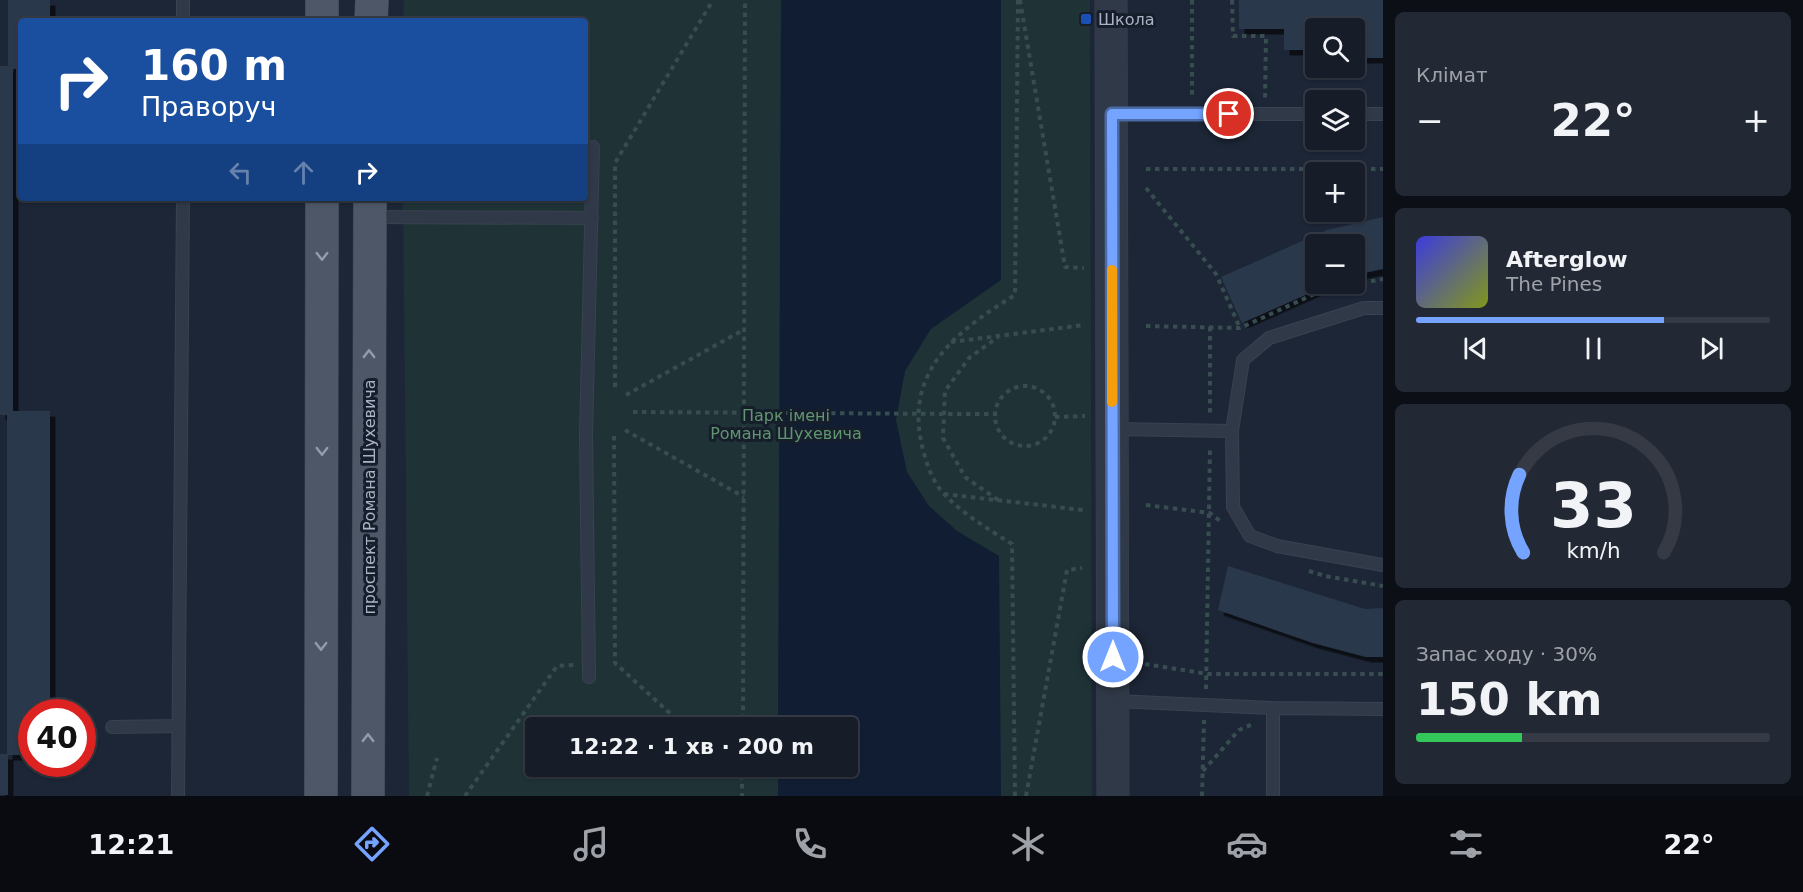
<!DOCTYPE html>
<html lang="uk">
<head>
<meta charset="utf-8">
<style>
	body { margin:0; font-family:"DejaVu Sans",sans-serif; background:#232934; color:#f1f3f6; height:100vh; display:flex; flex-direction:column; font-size:22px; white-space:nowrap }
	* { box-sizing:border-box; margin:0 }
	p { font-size:20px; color:#9ea1a8 }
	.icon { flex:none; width:33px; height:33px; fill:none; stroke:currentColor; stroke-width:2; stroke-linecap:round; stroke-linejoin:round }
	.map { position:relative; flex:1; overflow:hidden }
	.details { display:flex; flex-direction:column; gap:12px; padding:12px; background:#0c0f16; width:420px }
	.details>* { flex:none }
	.guide { position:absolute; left:18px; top:18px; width:570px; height:183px; border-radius:6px; box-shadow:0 2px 4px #0004,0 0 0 2px #353a45; background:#1a4fa0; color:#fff; overflow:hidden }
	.controls { position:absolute; left:1305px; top:18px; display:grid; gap:12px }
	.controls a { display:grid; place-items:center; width:60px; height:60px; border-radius:6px; background:#161c28; box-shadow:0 2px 4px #0004,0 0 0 2px #353a45; font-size:30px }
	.speed { position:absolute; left:18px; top:699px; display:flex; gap:12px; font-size:30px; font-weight:700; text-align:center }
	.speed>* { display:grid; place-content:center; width:78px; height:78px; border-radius:50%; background:#161c28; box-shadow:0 2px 4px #0004,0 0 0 2px #353a45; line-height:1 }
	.speed .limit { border:9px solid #d22; background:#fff; color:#111 }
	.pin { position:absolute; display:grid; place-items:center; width:51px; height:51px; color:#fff; margin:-26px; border:3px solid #fff; border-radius:50%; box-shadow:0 2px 6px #0007 }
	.me { position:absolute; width:66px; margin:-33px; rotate:0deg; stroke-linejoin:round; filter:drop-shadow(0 0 4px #0008) }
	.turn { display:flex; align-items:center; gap:21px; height:126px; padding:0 24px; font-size:27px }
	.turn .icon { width:78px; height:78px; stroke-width:2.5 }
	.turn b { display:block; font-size:42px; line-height:51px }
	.lanes { display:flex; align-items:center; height:57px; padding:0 24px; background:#0003; justify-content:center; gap:30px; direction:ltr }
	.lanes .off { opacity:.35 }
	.big { font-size:45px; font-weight:700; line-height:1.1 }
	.details .tile { flex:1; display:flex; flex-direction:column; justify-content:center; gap:9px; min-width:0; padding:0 21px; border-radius:9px; background:#232934 }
	.details .dial { align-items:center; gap:0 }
	.dial svg { height:156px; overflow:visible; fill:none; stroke:#353a45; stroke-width:7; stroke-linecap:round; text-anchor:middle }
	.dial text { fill:#f1f3f6; stroke:none }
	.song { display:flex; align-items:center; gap:18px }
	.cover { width:72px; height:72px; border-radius:9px; background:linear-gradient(135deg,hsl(240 70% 55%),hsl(70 70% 35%)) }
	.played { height:6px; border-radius:3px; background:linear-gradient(90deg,#74a4ff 70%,#353a45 70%) }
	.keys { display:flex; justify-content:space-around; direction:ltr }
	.heat { display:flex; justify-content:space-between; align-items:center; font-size:33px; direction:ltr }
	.charge { height:9px; border-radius:4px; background:linear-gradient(90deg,#34c759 30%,#353a45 0) }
	.trip { position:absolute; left:525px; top:717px; width:333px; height:60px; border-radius:6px; background:#161c28; box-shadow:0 2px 4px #0004,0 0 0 2px #353a45; font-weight:700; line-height:60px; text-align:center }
	.tabs { display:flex; height:96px; justify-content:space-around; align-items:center; background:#090b10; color:#9ea1a8 }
	.tabs .icon { width:42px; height:42px }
	.tabs .on { color:#74a4ff }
	.tabs b { font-size:27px; color:#f1f3f6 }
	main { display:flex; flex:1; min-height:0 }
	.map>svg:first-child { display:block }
	.green { fill:#1f3337; fill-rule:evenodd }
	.water { fill:#101d33 }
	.building { fill:#2b374b; filter:url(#shadow) }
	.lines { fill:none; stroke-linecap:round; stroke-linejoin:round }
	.service-casing { stroke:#394250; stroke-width:14 }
	.tertiary-casing { stroke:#394250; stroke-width:33 }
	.primary-casing { stroke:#394250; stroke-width:34 }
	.path { stroke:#374d50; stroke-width:4; stroke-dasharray:4.5 4.5; stroke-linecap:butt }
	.service { stroke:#303947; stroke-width:12 }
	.tertiary { stroke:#303947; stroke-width:32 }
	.primary { stroke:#4e5767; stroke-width:33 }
	.path-bridge { stroke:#374d50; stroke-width:4; stroke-dasharray:4.5 4.5; stroke-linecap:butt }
	.oneway { stroke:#929cae }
	.route-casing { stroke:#4b6ba6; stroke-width:15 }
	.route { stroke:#74a4ff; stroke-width:10 }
	.slow { stroke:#f59e0b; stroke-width:10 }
	.transit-dot { fill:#1a4fb4; stroke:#161e2b; stroke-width:2 }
	.labels { text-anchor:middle; stroke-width:6; stroke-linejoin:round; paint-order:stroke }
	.poi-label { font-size:16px; fill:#a9b3c5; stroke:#161e2b; text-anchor:start }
	.park-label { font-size:16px; fill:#60966f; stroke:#161e2b }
	.street-label { font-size:16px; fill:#a9b3c5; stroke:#161e2b }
</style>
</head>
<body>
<main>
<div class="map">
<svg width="1383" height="796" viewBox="0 0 1383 796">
	<defs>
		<filter id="shadow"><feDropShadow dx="5.5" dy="5.5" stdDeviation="0" flood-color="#0009"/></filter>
	</defs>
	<rect width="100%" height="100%" fill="#1d2636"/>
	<path class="green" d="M404 0H1090L1092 796H409L403 198H585V21H403ZM536 728H848V766H536Z"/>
	<path class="water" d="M781 0H1001V280L931 329 905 371 896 420 907 472 929 506 957 531 999 556 1001 796H778V767L848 766V728L778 727Z"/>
	<path class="building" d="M8 0H50V21H21V69H13V411H50V712H32V755H8V795H0V754H7V415H0V66H8Z
		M1239 0H1383V58H1354V28L1344 26H1311V50H1284V29H1239Z
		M1383 217V269L1354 275V244H1316V284H1330L1242 323 1221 277 1327 230Z
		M1228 566 1365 609 1383 608V657H1366L1313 643 1218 610Z"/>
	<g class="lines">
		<defs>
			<path id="service" d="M183 21V0
				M1113 114H1316
				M1354 114H1383
				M371 217 592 218
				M1383 308H1364L1269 338 1243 360 1232 431 1233 507 1250 536 1277 546 1383 565
				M1113 429 1232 431
				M589 677 586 435 593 147
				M1114 701 1273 708 1383 709
				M1273 708V796
				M112 727 178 726
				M178 796 183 198"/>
			<path id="tertiary" d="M1111 0 1113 796"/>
			<path id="primary" d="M322 0V21
				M371 21 372 0
				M321 796 322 198
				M368 796 370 198"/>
		</defs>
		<use href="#service" class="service-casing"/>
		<use href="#tertiary" class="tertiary-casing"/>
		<use href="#primary" class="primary-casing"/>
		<path class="path" d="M1020 0 1065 267 1084 268
			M1192 0V98
			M1232 0 1233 36H1266L1265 99
			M1146 169H1383
			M1146 188 1216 274 1240 328
			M1146 326 1240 328 1321 291 1383 279
			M1210 327V416
			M951 342 1084 325
			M995 416a30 30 0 1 1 60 0a30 30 0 1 1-60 0Z
			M615 387V163L713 0
			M626 395 745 329
			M957 414H994
			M1055 417 1085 416
			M625 430 744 497
			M614 436 615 663 686 728
			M944 494 1083 510
			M998 500 965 477 943 438 945 391 969 358 998 337
			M1146 505 1210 513 1220 521
			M1309 571 1325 576 1383 586
			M1145 664 1208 674H1383
			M1206 689 1210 447
			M743 728 745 0
			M728 766 742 779
			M742 766V796
			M1203 771 1239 730 1253 724
			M427 796 437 758
			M465 796 557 666 574 665
			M1015 796 1012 544C990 530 964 515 945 495 932 482 925 460 921 441 906 368 960 329 1015 295L1018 0
			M1026 796 1067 570 1082 568
			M1202 796 1204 720"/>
		<use href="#service" class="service"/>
		<use href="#tertiary" class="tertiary"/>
		<use href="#primary" class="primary"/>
		<path class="path-bridge" d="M633 412 957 414"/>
	</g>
	<defs><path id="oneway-chevron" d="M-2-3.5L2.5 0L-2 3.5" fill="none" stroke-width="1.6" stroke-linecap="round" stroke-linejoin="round" transform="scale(1.5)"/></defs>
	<g class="oneway">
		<use href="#oneway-chevron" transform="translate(322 256) rotate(90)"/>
		<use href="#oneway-chevron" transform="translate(369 354) rotate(-90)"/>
		<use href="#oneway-chevron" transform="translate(322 451) rotate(90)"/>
		<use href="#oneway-chevron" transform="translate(321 646) rotate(90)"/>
		<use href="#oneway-chevron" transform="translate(368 738) rotate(-90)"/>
	</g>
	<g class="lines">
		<defs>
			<path id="route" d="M1113 657 1112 114H1229"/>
		</defs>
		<use href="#route" class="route-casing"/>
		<use href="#route" class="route"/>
		<path class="slow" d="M1112 270V402"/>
	</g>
	<rect class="transit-dot" x="1080" y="13" width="12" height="12" rx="3"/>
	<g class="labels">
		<g class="poi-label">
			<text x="1098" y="25">Школа</text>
		</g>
		<g class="park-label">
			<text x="786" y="421">Парк імені<tspan x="786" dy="18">Романа Шухевича</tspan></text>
		</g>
		<g class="street-label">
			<text transform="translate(369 497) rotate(-90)" y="6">проспект Романа Шухевича</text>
		</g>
	</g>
</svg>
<div class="controls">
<a><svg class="icon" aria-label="search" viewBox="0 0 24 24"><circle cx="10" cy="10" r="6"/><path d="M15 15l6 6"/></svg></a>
<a><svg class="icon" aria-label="layers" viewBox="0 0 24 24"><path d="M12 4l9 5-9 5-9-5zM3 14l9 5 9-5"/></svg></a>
<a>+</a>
<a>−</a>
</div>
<div class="speed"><div class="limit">40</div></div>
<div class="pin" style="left:1229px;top:114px;background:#d93025"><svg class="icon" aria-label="arrive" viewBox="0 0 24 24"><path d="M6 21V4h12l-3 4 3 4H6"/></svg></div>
<svg class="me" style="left:1113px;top:657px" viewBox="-20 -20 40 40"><circle r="17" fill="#74a4ff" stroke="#fff" stroke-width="3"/><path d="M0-11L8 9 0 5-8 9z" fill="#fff"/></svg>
<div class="trip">12:22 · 1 хв · 200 m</div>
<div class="guide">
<div class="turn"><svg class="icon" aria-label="right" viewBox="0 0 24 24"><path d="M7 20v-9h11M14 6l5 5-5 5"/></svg><div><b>160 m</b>Праворуч</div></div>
<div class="lanes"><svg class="icon off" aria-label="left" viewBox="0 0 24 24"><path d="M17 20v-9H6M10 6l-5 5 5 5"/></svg><svg class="icon off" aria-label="ahead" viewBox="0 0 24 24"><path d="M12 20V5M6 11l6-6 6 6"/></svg><svg class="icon" aria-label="right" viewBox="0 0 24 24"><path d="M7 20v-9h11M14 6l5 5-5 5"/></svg></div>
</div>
</div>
<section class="details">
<div class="tile"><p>Клімат</p>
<div class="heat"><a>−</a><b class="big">22°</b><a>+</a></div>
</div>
<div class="tile">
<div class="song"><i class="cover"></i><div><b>Afterglow</b><p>The Pines</p></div></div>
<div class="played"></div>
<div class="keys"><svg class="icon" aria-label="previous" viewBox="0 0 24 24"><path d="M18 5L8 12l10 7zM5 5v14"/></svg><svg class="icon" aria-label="pause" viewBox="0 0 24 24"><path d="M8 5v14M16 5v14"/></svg><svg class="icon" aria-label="next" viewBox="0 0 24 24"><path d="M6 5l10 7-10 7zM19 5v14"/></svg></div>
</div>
<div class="tile dial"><svg viewBox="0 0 100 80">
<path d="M14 69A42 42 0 1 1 86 69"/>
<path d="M14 69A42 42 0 0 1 12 29" stroke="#74a4ff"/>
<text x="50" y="56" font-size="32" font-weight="700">33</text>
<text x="50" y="72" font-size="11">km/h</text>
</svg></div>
<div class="tile"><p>Запас ходу · 30%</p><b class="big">150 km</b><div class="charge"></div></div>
</section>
</main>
<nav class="tabs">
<b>12:21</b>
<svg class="icon on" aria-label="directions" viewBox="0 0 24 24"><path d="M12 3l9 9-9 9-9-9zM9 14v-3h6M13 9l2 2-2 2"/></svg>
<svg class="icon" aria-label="music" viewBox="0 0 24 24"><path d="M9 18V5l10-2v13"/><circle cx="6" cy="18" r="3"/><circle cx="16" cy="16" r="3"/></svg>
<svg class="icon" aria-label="phone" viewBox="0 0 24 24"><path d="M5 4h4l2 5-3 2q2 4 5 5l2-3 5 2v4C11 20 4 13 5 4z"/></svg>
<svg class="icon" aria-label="climate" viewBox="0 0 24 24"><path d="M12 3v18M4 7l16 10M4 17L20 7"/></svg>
<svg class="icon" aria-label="car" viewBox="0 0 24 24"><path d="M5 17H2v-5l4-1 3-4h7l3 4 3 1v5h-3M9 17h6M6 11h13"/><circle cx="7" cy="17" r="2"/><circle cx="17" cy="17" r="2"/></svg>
<svg class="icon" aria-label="filters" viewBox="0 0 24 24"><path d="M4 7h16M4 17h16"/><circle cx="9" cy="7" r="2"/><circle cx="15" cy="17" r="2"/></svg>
<b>22°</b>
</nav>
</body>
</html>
